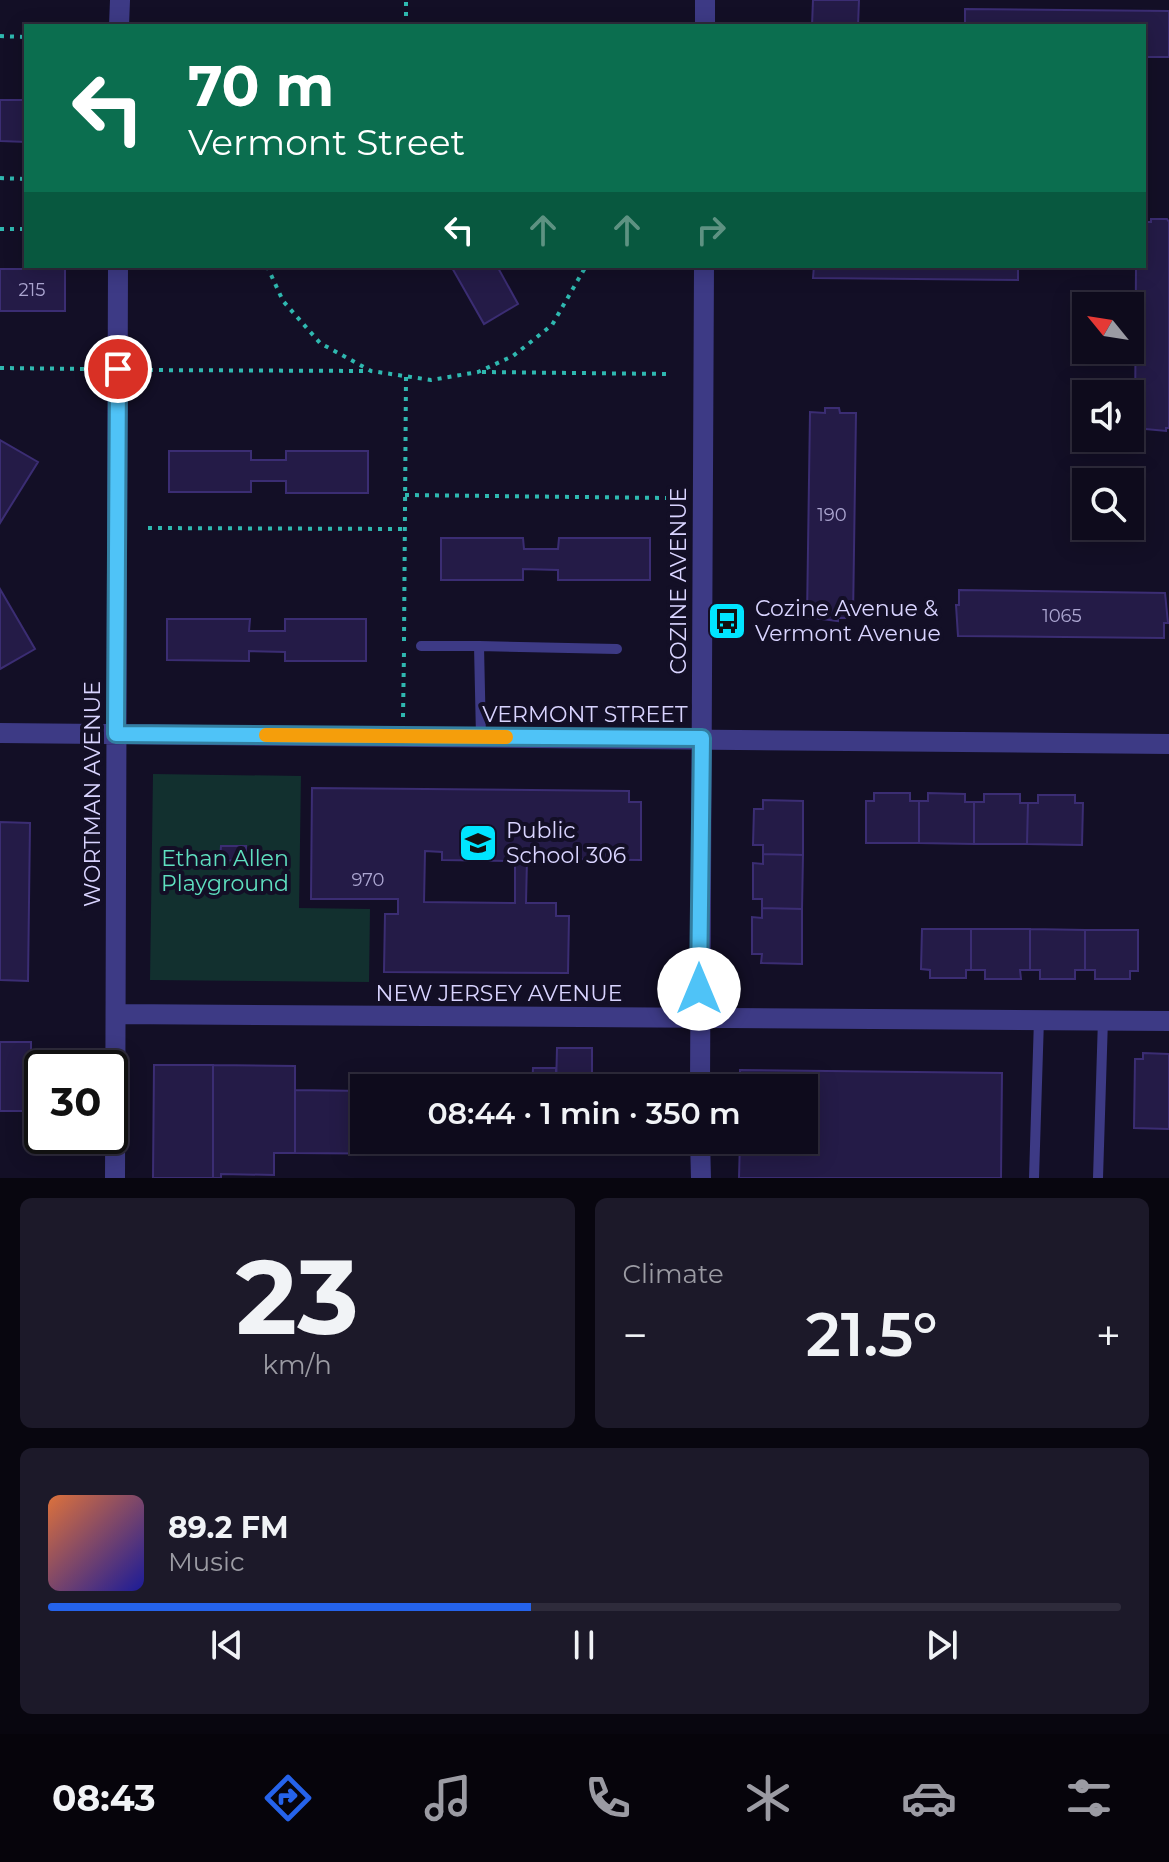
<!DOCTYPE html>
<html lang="en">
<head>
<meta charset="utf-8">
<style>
	body { margin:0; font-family:Montserrat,sans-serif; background:#1c1929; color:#f1f3f6; height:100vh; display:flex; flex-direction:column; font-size:30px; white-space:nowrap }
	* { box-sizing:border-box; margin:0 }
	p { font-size:26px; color:#9b9ba3 }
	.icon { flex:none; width:44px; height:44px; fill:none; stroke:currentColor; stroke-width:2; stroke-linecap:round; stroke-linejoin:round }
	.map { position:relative; height:1178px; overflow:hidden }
	.side { display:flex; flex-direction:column; gap:20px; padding:20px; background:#08060f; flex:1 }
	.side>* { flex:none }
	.top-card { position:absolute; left:24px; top:24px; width:1122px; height:244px; border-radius:0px; box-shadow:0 4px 20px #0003,0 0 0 2px #2e2b3b; background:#0b6e4f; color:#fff; overflow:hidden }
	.needle { width:52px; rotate:300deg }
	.tools { position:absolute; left:1072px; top:292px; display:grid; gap:16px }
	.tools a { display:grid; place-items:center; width:72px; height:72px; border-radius:0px; background:#0e0b1c; box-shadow:0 4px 20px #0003,0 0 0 2px #2e2b3b; font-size:40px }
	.speed { position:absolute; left:24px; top:1050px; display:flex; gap:16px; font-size:40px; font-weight:700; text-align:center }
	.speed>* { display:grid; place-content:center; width:104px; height:104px; border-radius:50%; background:#0e0b1c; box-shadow:0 4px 20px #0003,0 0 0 2px #2e2b3b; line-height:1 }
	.speed .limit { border:4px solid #111; border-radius:12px; background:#fff; color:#111 }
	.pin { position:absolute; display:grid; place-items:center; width:68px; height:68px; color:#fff; margin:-34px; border:4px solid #fff; border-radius:50%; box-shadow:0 2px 8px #0007 }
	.me { position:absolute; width:88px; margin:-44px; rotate:0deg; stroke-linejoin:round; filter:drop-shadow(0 0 6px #0008) }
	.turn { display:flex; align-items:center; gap:28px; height:168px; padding:0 32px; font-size:36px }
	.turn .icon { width:104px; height:104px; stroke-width:2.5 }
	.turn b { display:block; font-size:56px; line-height:68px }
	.lanes { display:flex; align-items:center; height:76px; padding:0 32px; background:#0003; justify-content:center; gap:40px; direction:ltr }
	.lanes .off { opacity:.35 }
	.big { font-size:60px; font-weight:600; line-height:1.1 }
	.side .card { flex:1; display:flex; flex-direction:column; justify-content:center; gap:12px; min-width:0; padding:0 28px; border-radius:12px; background:#1c1929 }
	.side .dial { align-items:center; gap:0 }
	.dial b { font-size:104px; line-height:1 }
	.song { display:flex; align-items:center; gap:24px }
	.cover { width:96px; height:96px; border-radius:12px; background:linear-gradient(135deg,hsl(20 70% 55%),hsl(240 70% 35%)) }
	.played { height:8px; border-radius:4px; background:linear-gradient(90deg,#2563eb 45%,#2e2b3b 45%) }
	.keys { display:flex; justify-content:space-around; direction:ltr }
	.heat { display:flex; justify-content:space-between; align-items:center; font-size:44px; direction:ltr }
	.side .tiles { flex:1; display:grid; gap:20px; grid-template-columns:1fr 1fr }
	.card:last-child { grid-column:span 2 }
	.trip { position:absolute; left:350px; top:1074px; width:468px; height:80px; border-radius:0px; background:#0e0b1c; box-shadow:0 4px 20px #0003,0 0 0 2px #2e2b3b; font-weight:600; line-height:80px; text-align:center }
	.tabs { display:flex; height:128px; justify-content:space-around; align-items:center; background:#06040b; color:#9b9ba3 }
	.tabs .icon { width:56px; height:56px }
	.tabs .current { color:#2563eb }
	.tabs b { font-size:36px; color:#f1f3f6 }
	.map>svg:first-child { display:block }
	.green { fill:#12302f }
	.building { fill:#241b47; stroke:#3b2d73; stroke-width:2; fill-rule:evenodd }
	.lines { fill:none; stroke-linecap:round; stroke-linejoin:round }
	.path { stroke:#2fb8b0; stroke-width:4; stroke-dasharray:4 6; stroke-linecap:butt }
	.lane { stroke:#3d3a85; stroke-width:10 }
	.street { stroke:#3d3a85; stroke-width:20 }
	.route-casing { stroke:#337fa1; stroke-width:20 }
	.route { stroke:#4fc3f7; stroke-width:14 }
	.slow { stroke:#f59e0b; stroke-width:14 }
	.labels { text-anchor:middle; stroke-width:8; stroke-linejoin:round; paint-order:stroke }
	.number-label { font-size:18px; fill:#aca6d1 }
	.street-label { font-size:22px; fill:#d9d4ff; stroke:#130f26 }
	.poi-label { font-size:22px; fill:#d9d4ff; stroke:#130f26; text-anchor:start }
	.park-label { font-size:22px; fill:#5fe0c0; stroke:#130f26 }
</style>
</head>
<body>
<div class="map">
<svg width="1169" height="1178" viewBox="0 0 1169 1178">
	<rect width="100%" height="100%" fill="#130f26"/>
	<path class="green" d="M153 774 301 776 299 908 370 909 369 982 150 980Z"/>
	<path class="building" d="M813 0H859L858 26H812Z
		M965 9 1169 11V57H1144V26H961L965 24Z
		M0 100H26V142L0 141Z
		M1151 219H1167L1169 222V428H1166V431L1135 428 1136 266H1144V222H1151Z
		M451 266H497L518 304 484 324Z
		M814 266H1018V280L813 278Z
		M0 269H65V311H0Z
		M825 408H839L840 413H856L853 618H838V621L807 617 810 412 825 413Z
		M0 440 38 462 0 523Z
		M169 451H251V460H286V451H368V493H286V481H251V492H169Z
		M441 538H523L524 549H558L559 538H650V580H558V570L523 569V580H441Z
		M0 589 35 649 0 669Z
		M959 590 1165 593 1168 623H1164V638L958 636 956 605H959Z
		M167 619H250L249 631H285V619H366V661H285V652L249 651V661L167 660Z
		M312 788 629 791V802H641V860L527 859 526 903H556V916H569L568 973 384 972 385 914H398V899H311ZM425 851 442 852V860L515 861V903L424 902Z
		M874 793H910V801H919V843H866V801H874Z
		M928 793 965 794V802H974V844L919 843V801H928Z
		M984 794H1020V803H1028L1027 844H974V802H984Z
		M1038 795H1075V803H1083L1082 845 1027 844 1028 803H1038Z
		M763 800 803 801V855L763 854V845H753L754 809H763Z
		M0 822 30 823 28 981 0 980Z
		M221 846H246V861L220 860Z
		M763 854 803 855 802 909 762 908V899H753V863L763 864Z
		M762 908 802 909V964L761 963 762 954H752V917L762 918Z
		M922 929H971V970H966V978H930V970L921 969Z
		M971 929H1030V970H1020L1021 979H985V970H971Z
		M1030 929 1085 930V970H1075V979H1040V970H1030Z
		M1085 930H1138V971H1130V979H1095V970H1085Z
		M0 1042H31V1111H0Z
		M557 1048H592V1083H656V1088H556Z
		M1143 1053 1169 1054V1129L1134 1128 1135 1059H1143Z
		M154 1065H213V1178H153Z
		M213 1065 295 1066V1153H274V1175L221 1174V1178H213Z
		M533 1068H556V1088H532Z
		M740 1070 1002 1073 1001 1178H739L740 1140H804V1088H740Z
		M414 1080H428V1088H414Z
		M295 1090 364 1091V1140H556V1155L295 1153Z
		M556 1140H656V1150H556Z"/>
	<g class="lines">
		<path class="path" d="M406 26V0
			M0 36 26 37
			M0 178 26 179
			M0 229H26
			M267 266 283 301 320 343 371 371 431 380 478 372 513 356 552 325 586 266
			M0 368 88 369
			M139 370 368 371
			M482 372 668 374
			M405 495 666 498
			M148 528 404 529
			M404 641 406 376
			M403 717 404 650"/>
		<path class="lane" d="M421 646H479
			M481 737 479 646 617 649
			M1034 1178 1039 1019
			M1098 1178 1103 1019"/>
		<path class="street" d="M119 26 120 0
			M705 26V0
			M0 733 1169 744
			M116 1014 1169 1021
			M700 1088 704 266
			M700 1140 701 1178
			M115 1178 118 266"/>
	</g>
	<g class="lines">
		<defs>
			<path id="route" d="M118 369 116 734 702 738 699 989"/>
		</defs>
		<use href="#route" class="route-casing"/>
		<use href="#route" class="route"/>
		<path class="slow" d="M266 735 506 737"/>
	</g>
	<defs>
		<symbol id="bus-square" viewBox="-11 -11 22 22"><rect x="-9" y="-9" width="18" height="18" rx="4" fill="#00e5ff" stroke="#130f26"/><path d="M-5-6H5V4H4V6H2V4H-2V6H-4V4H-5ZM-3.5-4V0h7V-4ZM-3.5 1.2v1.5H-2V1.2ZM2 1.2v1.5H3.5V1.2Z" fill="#111"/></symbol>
		<symbol id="school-square" viewBox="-11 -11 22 22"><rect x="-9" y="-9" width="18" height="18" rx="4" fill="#00e5ff" stroke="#130f26"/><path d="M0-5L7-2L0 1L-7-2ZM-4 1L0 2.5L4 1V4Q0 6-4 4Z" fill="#111"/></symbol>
	</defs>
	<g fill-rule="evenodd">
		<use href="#bus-square" x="705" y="599" width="44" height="44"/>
		<use href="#school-square" x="456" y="821" width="44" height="44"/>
	</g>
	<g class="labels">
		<g class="number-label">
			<text x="32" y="296">215</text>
			<text x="832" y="521">190</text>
			<text x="1062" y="622">1065</text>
			<text x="368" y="886">970</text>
		</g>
		<g class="street-label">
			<text transform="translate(678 581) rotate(-90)" y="8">COZINE AVENUE</text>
			<text x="585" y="722">VERMONT STREET</text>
			<text transform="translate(92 794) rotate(-90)" y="8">WORTMAN AVENUE</text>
			<text x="499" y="1001">NEW JERSEY AVENUE</text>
		</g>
		<g class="poi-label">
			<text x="755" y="616">Cozine Avenue &amp;<tspan x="755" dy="25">Vermont Avenue</tspan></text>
			<text x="506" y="838">Public<tspan x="506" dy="25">School 306</tspan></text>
		</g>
		<g class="park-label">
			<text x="225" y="866">Ethan Allen<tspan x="225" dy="25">Playground</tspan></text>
		</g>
	</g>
</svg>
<div class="tools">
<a><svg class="needle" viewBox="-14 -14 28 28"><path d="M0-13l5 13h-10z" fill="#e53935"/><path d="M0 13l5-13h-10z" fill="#9b9ba3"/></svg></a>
<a><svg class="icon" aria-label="sound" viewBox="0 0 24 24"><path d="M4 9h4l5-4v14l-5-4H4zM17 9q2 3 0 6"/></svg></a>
<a><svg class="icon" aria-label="search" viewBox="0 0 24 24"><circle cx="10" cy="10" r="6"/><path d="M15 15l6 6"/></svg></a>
</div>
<div class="speed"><div class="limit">30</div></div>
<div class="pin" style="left:118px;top:369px;background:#d93025"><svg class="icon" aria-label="arrive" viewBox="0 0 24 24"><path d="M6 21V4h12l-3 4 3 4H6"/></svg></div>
<svg class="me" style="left:699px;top:989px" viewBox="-20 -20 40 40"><circle r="19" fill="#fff"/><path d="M0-13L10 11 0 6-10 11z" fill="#4fc3f7"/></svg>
<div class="trip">08:44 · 1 min · 350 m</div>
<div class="top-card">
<div class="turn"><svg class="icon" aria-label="left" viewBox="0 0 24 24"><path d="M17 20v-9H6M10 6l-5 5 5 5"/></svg><div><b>70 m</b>Vermont Street</div></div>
<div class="lanes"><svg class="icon" aria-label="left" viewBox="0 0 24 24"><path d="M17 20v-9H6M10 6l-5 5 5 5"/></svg><svg class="icon off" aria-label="ahead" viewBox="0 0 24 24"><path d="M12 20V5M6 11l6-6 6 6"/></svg><svg class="icon off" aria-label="ahead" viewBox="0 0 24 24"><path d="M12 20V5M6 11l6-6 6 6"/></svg><svg class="icon off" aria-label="right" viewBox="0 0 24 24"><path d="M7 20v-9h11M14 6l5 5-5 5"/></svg></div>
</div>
</div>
<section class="side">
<div class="tiles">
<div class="card dial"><b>23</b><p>km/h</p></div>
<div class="card"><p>Climate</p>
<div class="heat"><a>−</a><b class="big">21.5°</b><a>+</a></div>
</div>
<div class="card">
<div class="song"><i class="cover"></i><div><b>89.2 FM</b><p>Music</p></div></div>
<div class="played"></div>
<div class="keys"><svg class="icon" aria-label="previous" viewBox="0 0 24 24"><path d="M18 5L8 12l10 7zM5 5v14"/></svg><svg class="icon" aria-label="pause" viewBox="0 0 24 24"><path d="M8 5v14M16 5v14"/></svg><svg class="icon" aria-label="next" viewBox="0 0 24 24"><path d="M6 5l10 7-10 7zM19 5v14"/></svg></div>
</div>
</div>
</section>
<nav class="tabs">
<b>08:43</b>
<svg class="icon current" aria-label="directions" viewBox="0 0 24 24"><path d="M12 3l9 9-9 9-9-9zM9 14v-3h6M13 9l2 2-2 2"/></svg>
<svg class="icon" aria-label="music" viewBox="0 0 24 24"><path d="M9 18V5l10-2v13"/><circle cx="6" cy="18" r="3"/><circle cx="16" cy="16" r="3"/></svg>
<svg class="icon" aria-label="phone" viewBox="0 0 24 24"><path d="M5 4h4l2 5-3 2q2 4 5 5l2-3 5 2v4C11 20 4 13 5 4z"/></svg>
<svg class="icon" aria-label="climate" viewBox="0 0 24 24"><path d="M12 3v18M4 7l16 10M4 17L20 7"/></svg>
<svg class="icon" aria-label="car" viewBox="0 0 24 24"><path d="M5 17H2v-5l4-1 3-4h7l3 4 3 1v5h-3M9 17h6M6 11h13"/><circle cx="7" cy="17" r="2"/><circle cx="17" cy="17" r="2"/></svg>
<svg class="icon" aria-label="filters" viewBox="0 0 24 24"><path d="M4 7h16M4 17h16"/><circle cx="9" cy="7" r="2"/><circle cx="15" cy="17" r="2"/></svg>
</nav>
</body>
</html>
